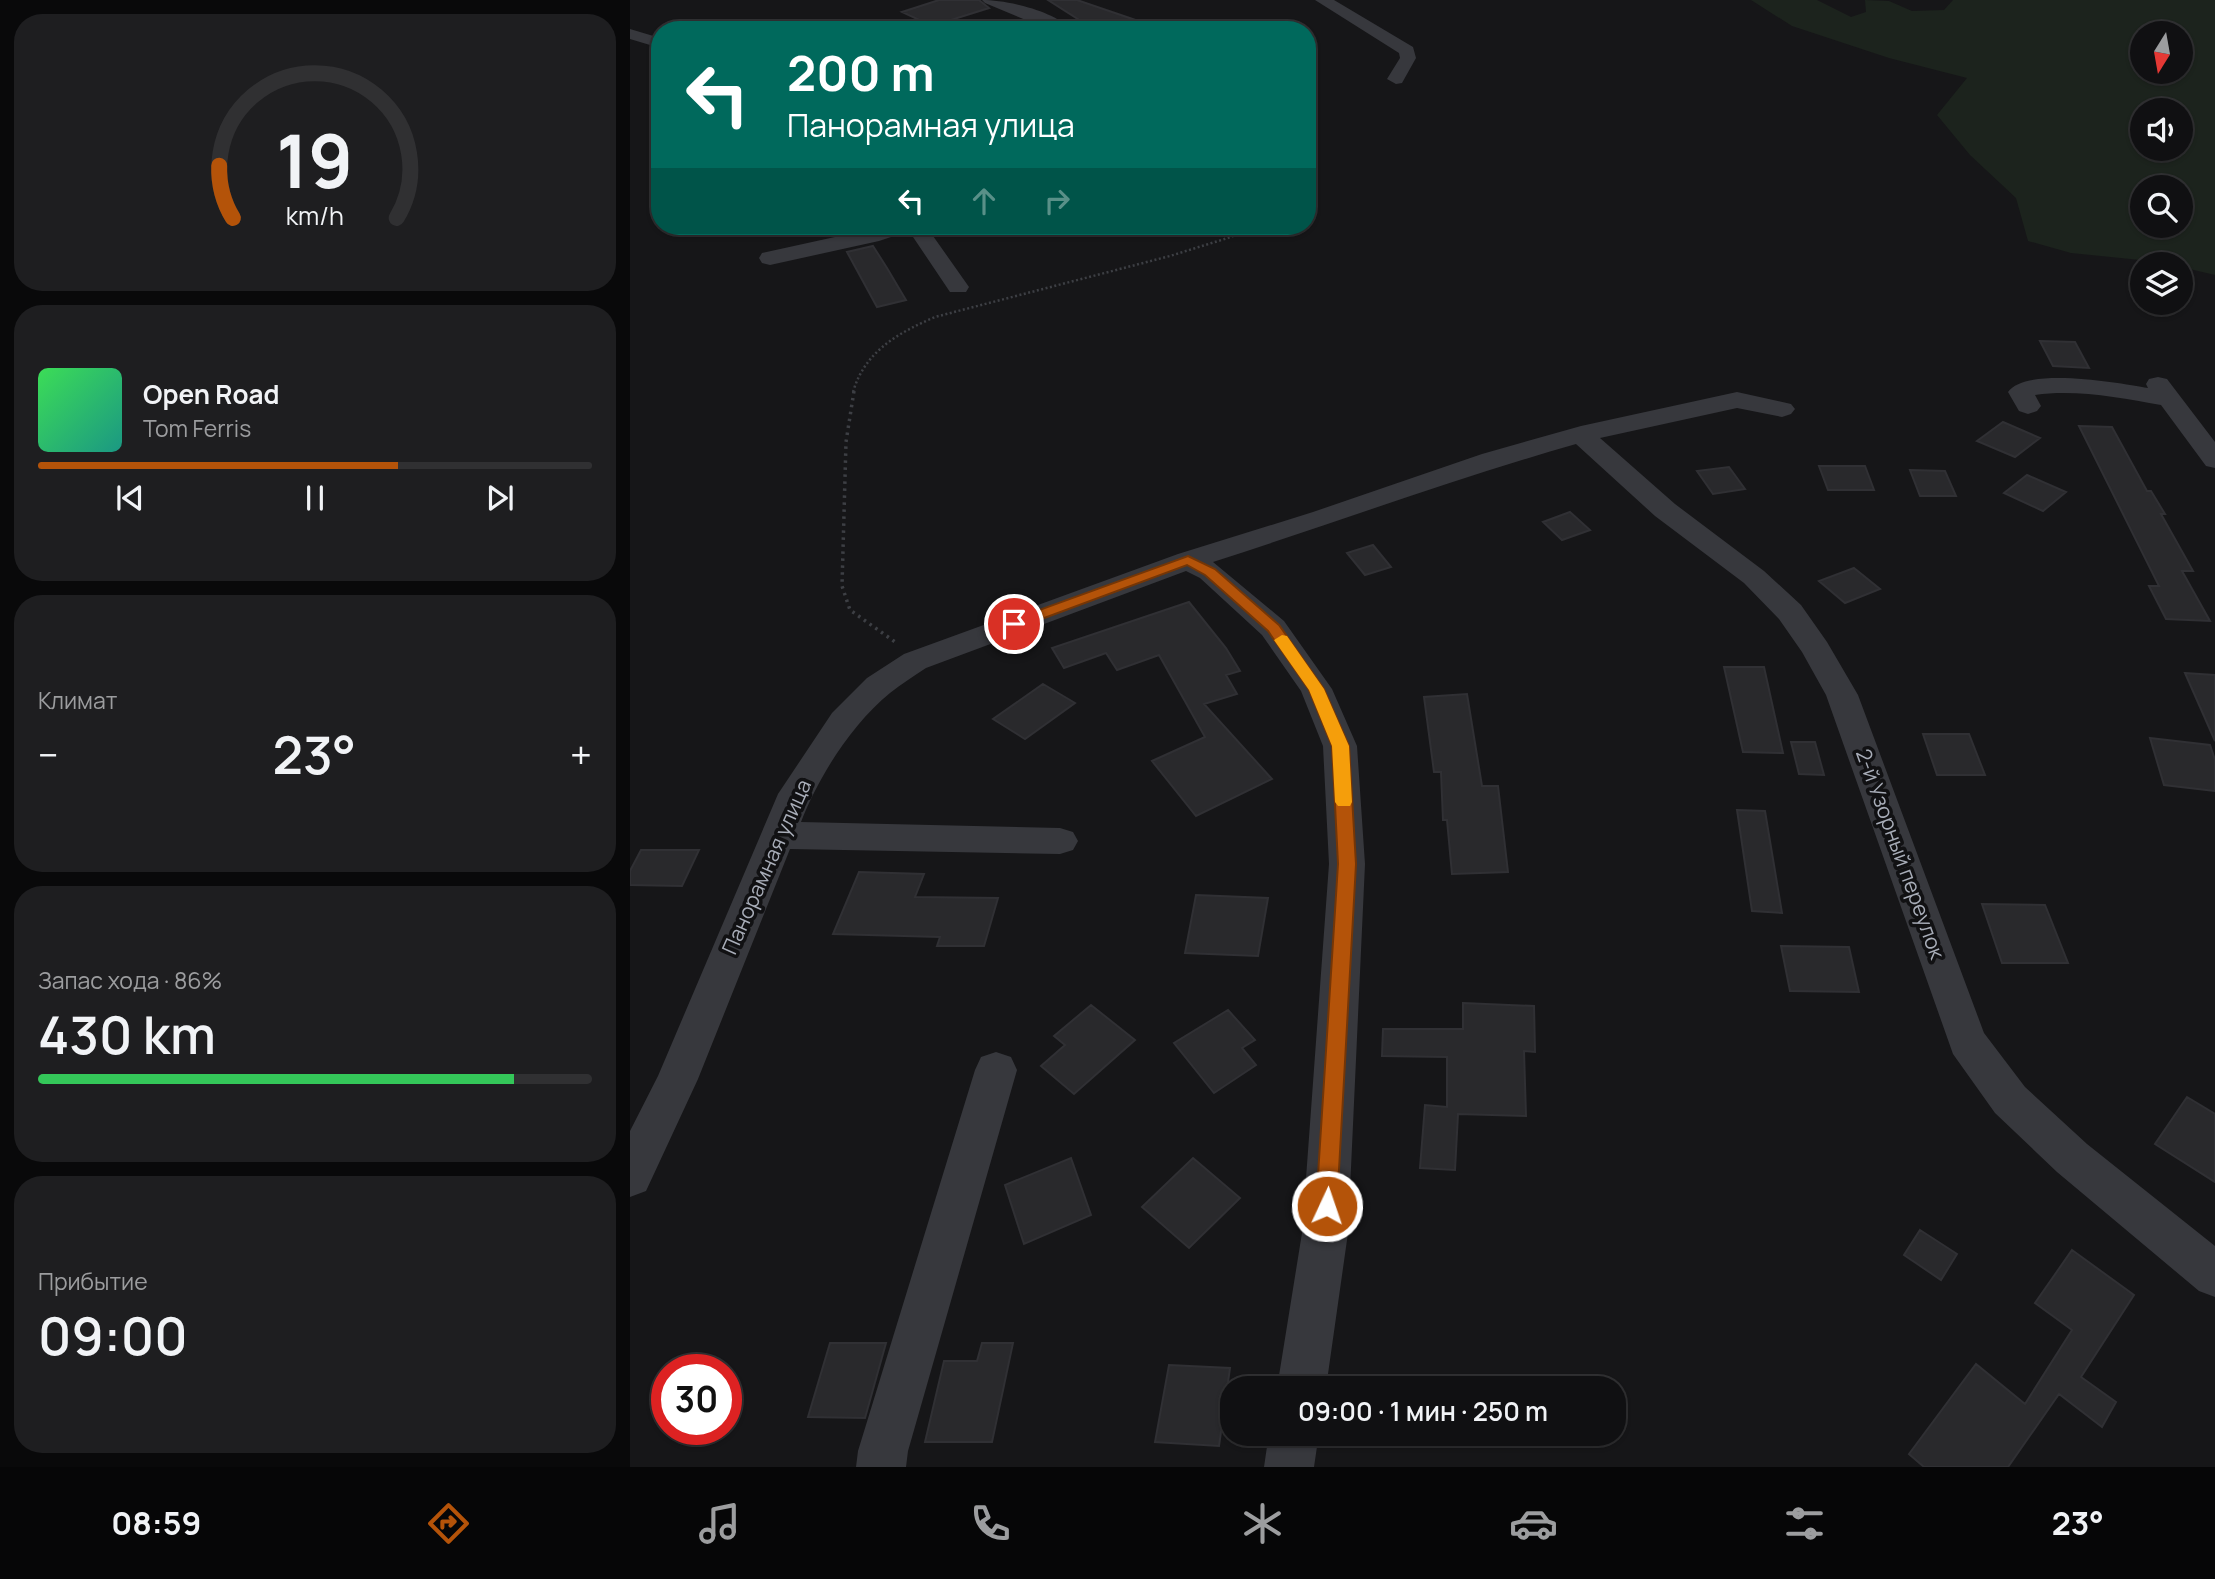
<!DOCTYPE html>
<html lang="ru">
<head>
<meta charset="utf-8">
<style>
	body { margin:0; font-family:Manrope,sans-serif; background:#1e1e20; color:#f1f3f6; height:100vh; display:flex; flex-direction:column; font-size:26px; white-space:nowrap }
	* { box-sizing:border-box; margin:0 }
	p { font-size:23px; color:#9c9d9f }
	.icon { flex:none; width:38px; height:38px; fill:none; stroke:currentColor; stroke-width:2; stroke-linecap:round; stroke-linejoin:round }
	.map { position:relative; flex:1; overflow:hidden }
	.drawer { display:flex; flex-direction:column; gap:14px; padding:14px; background:#09090a; width:630px }
	.drawer>* { flex:none }
	.banner { position:absolute; left:21px; top:21px; width:665px; height:214px; border-radius:28px; box-shadow:0 2px 5px #0004,0 0 0 2px #303032; background:#00695c; color:#fff; overflow:hidden }
	.needle { width:46px; rotate:191deg }
	.tools { position:absolute; left:1500px; top:21px; display:grid; gap:14px }
	.tools a { display:grid; place-items:center; width:63px; height:63px; border-radius:50%; background:#101012; box-shadow:0 2px 5px #0004,0 0 0 2px #303032; font-size:35px }
	.speed { position:absolute; left:21px; top:1354px; display:flex; gap:14px; font-size:35px; font-weight:700; text-align:center }
	.speed>* { display:grid; place-content:center; width:91px; height:91px; border-radius:50%; background:#101012; box-shadow:0 2px 5px #0004,0 0 0 2px #303032; line-height:1 }
	.speed .limit { border:10px solid #d22; background:#fff; color:#111 }
	.pin { position:absolute; display:grid; place-items:center; width:60px; height:60px; color:#fff; margin:-30px; border:4px solid #fff; border-radius:50%; box-shadow:0 2px 7px #0007 }
	.me { position:absolute; width:77px; margin:-38px; rotate:3deg; stroke-linejoin:round; filter:drop-shadow(0 0 5px #0008) }
	.turn { display:flex; align-items:center; gap:24px; height:147px; padding:0 21px; font-size:32px }
	.turn .icon { width:91px; height:91px; stroke-width:2.5 }
	.turn b { display:block; font-size:49px; line-height:60px }
	.lanes { display:flex; align-items:center; height:66px; padding:0 21px; background:#0003; justify-content:center; gap:35px; direction:ltr }
	.lanes .off { opacity:.35 }
	.big { font-size:52px; font-weight:600; line-height:1.1 }
	.drawer .tile { flex:1; display:flex; flex-direction:column; justify-content:center; gap:10px; min-width:0; padding:0 24px; border-radius:28px; background:#1e1e20 }
	.drawer .dial { align-items:center; gap:0 }
	.dial svg { height:182px; overflow:visible; fill:none; stroke:#303032; stroke-width:7; stroke-linecap:round; text-anchor:middle }
	.dial text { fill:#f1f3f6; stroke:none }
	.song { display:flex; align-items:center; gap:21px }
	.cover { width:84px; height:84px; border-radius:10px; background:linear-gradient(135deg,hsl(130 70% 55%),hsl(170 70% 35%)) }
	.played { height:7px; border-radius:4px; background:linear-gradient(90deg,#b45309 65%,#303032 65%) }
	.keys { display:flex; justify-content:space-around; direction:ltr }
	.heat { display:flex; justify-content:space-between; align-items:center; font-size:38px; direction:ltr }
	.charge { height:10px; border-radius:5px; background:linear-gradient(90deg,#34c759 86%,#303032 0) }
	.trip { position:absolute; left:590px; top:1376px; width:406px; height:70px; border-radius:28px; background:#101012; box-shadow:0 2px 5px #0004,0 0 0 2px #303032; font-weight:600; line-height:70px; text-align:center }
	.tabs { display:flex; height:112px; justify-content:space-around; align-items:center; background:#060607; color:#9c9d9f }
	.tabs .icon { width:49px; height:49px }
	.tabs .current { color:#b45309 }
	.tabs b { font-size:32px; color:#f1f3f6 }
	main { display:flex; flex:1; min-height:0 }
	.map>svg:first-child { display:block }
	.green { fill:#1c231d; fill-rule:evenodd }
	.building { fill:#29292c; stroke:#303034; stroke-width:2 }
	.lines { fill:none; stroke-linecap:round; stroke-linejoin:round }
	.path-far1 { stroke:#3d3f44; stroke-width:2.5; stroke-dasharray:2 2.5; stroke-linecap:butt }
	.path { stroke:#3d3f44; stroke-width:3.5; stroke-dasharray:2.5 4.5; stroke-linecap:butt }
	.minor { fill:#37383d; fill-rule:evenodd }
	.route { fill:#b45309; stroke:#753606; stroke-width:2 }
	.slow { fill:#f59e0b }
	.labels { text-anchor:middle; stroke-width:7; stroke-linejoin:round; paint-order:stroke }
	.street-label { font-size:21px; fill:#a8adb8; stroke:#111113 }
</style>
</head>
<body>
<main>
<section class="drawer">
<div class="tile dial"><svg viewBox="0 0 100 80">
<path d="M14 69A42 42 0 1 1 86 69"/>
<path d="M14 69A42 42 0 0 1 8 46" stroke="#b45309"/>
<text x="50" y="56" font-size="32" font-weight="700">19</text>
<text x="50" y="72" font-size="11">km/h</text>
</svg></div>
<div class="tile">
<div class="song"><i class="cover"></i><div><b>Open Road</b><p>Tom Ferris</p></div></div>
<div class="played"></div>
<div class="keys"><svg class="icon" aria-label="previous" viewBox="0 0 24 24"><path d="M18 5L8 12l10 7zM5 5v14"/></svg><svg class="icon" aria-label="pause" viewBox="0 0 24 24"><path d="M8 5v14M16 5v14"/></svg><svg class="icon" aria-label="next" viewBox="0 0 24 24"><path d="M6 5l10 7-10 7zM19 5v14"/></svg></div>
</div>
<div class="tile"><p>Климат</p>
<div class="heat"><a>−</a><b class="big">23°</b><a>+</a></div>
</div>
<div class="tile"><p>Запас хода · 86%</p><b class="big">430 km</b><div class="charge"></div></div>
<div class="tile"><p>Прибытие</p><b class="big">09:00</b></div>
</section>
<div class="map">
<svg width="1585" height="1467" viewBox="0 0 1585 1467">
	<rect width="100%" height="100%" fill="#161618"/>
	<path class="green" d="M1121 0H1187L1221 17 1236 12 1235 0 1259 1 1282 11 1314 10 1323 0H1585V275L1551 267 1550 264 1441 253 1398 241 1386 198 1340 155 1307 115 1337 78 1259 58 1162 26ZM1512 33H1550V72H1512ZM1512 110H1550V149H1512ZM1512 187H1550V226H1512Z"/>
	<path class="building" d="M309 0H349L359 8 302 26 272 12Z
		M418 0H447L523 26 522 30H465Z
		M243 246 257 268 276 300 247 307 217 252Z
		M1410 341 1445 342 1459 368 1423 366Z
		M1373 422 1410 438 1385 457 1347 441Z
		M1449 426 1482 427 1517 491H1521L1535 514H1531L1563 571H1552L1580 621 1536 619 1519 586H1529Z
		M1189 466H1235L1244 490H1198Z
		M1099 467 1115 489 1083 494 1067 471Z
		M1280 470 1315 471 1326 496H1290Z
		M1397 475 1436 492 1413 511 1374 493Z
		M940 512 960 530 932 540 913 522Z
		M743 545 761 567 735 575 717 553Z
		M1224 568 1250 589 1215 603 1189 581Z
		M559 602 596 648 610 671 596 675 607 694 574 704 642 779 566 816 522 761 575 737 529 655 487 670 476 653 434 668 422 648Z
		M1094 667H1134L1153 753 1113 752Z
		M1555 673 1585 675V741Z
		M413 684 445 703 395 739 363 719Z
		M837 694 852 786H868L878 872 822 874 817 820H813L811 772H804L794 697Z
		M1293 734H1339L1355 775H1307Z
		M1520 738 1580 745 1585 760V791L1534 785Z
		M1161 742H1185L1194 775 1169 774Z
		M1107 810 1135 811 1152 913 1122 911Z
		M11 850H69L52 886 0 885V871Z
		M229 872 294 874 285 897 368 898 354 946H307L310 937 203 934Z
		M566 895 638 898 628 956 555 953Z
		M1352 904 1415 905 1438 963H1372Z
		M1151 946 1219 947 1229 992 1160 991Z
		M833 1003 904 1006 905 1052 894 1051 896 1116 828 1114 825 1170 790 1168 795 1105 817 1107V1057L752 1056 753 1029H833Z
		M461 1005 505 1040 444 1094 411 1066 435 1045 424 1036Z
		M598 1010 625 1040 612 1048 626 1065 584 1093 544 1043Z
		M1557 1097 1585 1114V1182L1525 1144Z
		M441 1158 461 1215 394 1244 375 1185Z
		M563 1158 610 1198 559 1248 512 1207Z
		M1290 1230 1327 1254 1311 1280 1274 1255Z
		M1442 1250 1504 1295 1451 1377 1486 1402 1472 1427 1429 1394 1378 1467H1294L1279 1454 1346 1364 1395 1404 1442 1330 1405 1303Z
		M200 1343H256L235 1418 178 1417Z
		M352 1343H383L362 1442H295L314 1361H347Z
		M539 1365 600 1368 589 1446 525 1442Z"/>
	<g class="lines">
		<path class="path-far1" d="M223 392C235 351 268 333 305 317L540 256 601 237 623 226"/>
		<path class="path" d="M224 391 216 442 212 586 220 610 268 644"/>
		<path class="minor" d="M352 0C378 0 424 11 442 30H420L355 3Z
			M685 0H704L783 47 786 58 772 83 766 84 757 79 770 58 769 53Z
			M0 29 30 38V48L0 39Z
			M255 226H296L339 287 336 292H320L279 231 249 241 140 265 132 263 129 258 132 253Z
			M1528 377 1537 379 1585 442V468L1576 466 1531 405C1491 398 1446 389 1405 395L1411 406 1407 411 1398 414 1389 411 1378 392C1396 366 1490 383 1518 388L1516 384 1519 379Z
			M1107 392 1161 404 1165 409 1161 414 1152 417 1107 408 970 438 1045 504 1134 571 1171 605 1197 642 1228 695 1354 1033 1395 1087 1457 1144 1585 1246V1297L1569 1291 1427 1172 1365 1113 1323 1054 1196 695 1172 652 1149 619 1114 583 1025 516 946 444C824 479 704 523 583 562L654 621 702 689 727 746 735 864 718 1233 696 1388H647L672 1233 699 864 693 746 671 691 632 635 570 578 556 571 296 668C284 676 271 684 260 693 221 725 189 776 171 822L430 828 443 832 448 841 443 850 430 854 160 849 68 1079 16 1191 0 1197V1131L28 1076 148 794 202 713 237 678 274 654 548 554 683 512 852 454 951 426Z
			M366 1052 381 1057 387 1070 278 1451 276 1467H226L228 1451 345 1070 351 1057Z
			M639 1433H689L684 1467H634Z"/>
	</g>
	<path class="route" d="M558 556 585 569 649 625 694 689 719 746 726 864 707 1206 704 1214 697 1216 689 1214 686 1206 708 864 702 746 679 690 638 631 575 575 557 565 390 627 384 629 377 624 379 621Z"/>
	<path class="slow" d="M652 635 657 636 694 689 719 746 722 802 720 806H708L705 802 702 746 679 690 644 640Z"/>
	<g class="labels">
		<g class="street-label">
			<text transform="translate(1270 854) rotate(70)" y="7">2-й Узорный переулок</text>
			<text transform="translate(137 867) rotate(-66)" y="7">Панорамная улица</text>
		</g>
	</g>
</svg>
<div class="tools">
<a><svg class="needle" viewBox="-14 -14 28 28"><path d="M0-13l5 13h-10z" fill="#e53935"/><path d="M0 13l5-13h-10z" fill="#9c9d9f"/></svg></a>
<a><svg class="icon" aria-label="sound" viewBox="0 0 24 24"><path d="M4 9h4l5-4v14l-5-4H4zM17 9q2 3 0 6"/></svg></a>
<a><svg class="icon" aria-label="search" viewBox="0 0 24 24"><circle cx="10" cy="10" r="6"/><path d="M15 15l6 6"/></svg></a>
<a><svg class="icon" aria-label="layers" viewBox="0 0 24 24"><path d="M12 4l9 5-9 5-9-5zM3 14l9 5 9-5"/></svg></a>
</div>
<div class="speed"><div class="limit">30</div></div>
<div class="pin" style="left:384px;top:624px;background:#d93025"><svg class="icon" aria-label="arrive" viewBox="0 0 24 24"><path d="M6 21V4h12l-3 4 3 4H6"/></svg></div>
<svg class="me" style="left:697px;top:1206px" viewBox="-20 -20 40 40"><circle r="17" fill="#b45309" stroke="#fff" stroke-width="3"/><path d="M0-11L8 9 0 5-8 9z" fill="#fff"/></svg>
<div class="trip">09:00 · 1 мин · 250 m</div>
<div class="banner">
<div class="turn"><svg class="icon" aria-label="left" viewBox="0 0 24 24"><path d="M17 20v-9H6M10 6l-5 5 5 5"/></svg><div><b>200 m</b>Панорамная улица</div></div>
<div class="lanes"><svg class="icon" aria-label="left" viewBox="0 0 24 24"><path d="M17 20v-9H6M10 6l-5 5 5 5"/></svg><svg class="icon off" aria-label="ahead" viewBox="0 0 24 24"><path d="M12 20V5M6 11l6-6 6 6"/></svg><svg class="icon off" aria-label="right" viewBox="0 0 24 24"><path d="M7 20v-9h11M14 6l5 5-5 5"/></svg></div>
</div>
</div>
</main>
<nav class="tabs">
<b>08:59</b>
<svg class="icon current" aria-label="directions" viewBox="0 0 24 24"><path d="M12 3l9 9-9 9-9-9zM9 14v-3h6M13 9l2 2-2 2"/></svg>
<svg class="icon" aria-label="music" viewBox="0 0 24 24"><path d="M9 18V5l10-2v13"/><circle cx="6" cy="18" r="3"/><circle cx="16" cy="16" r="3"/></svg>
<svg class="icon" aria-label="phone" viewBox="0 0 24 24"><path d="M5 4h4l2 5-3 2q2 4 5 5l2-3 5 2v4C11 20 4 13 5 4z"/></svg>
<svg class="icon" aria-label="climate" viewBox="0 0 24 24"><path d="M12 3v18M4 7l16 10M4 17L20 7"/></svg>
<svg class="icon" aria-label="car" viewBox="0 0 24 24"><path d="M5 17H2v-5l4-1 3-4h7l3 4 3 1v5h-3M9 17h6M6 11h13"/><circle cx="7" cy="17" r="2"/><circle cx="17" cy="17" r="2"/></svg>
<svg class="icon" aria-label="filters" viewBox="0 0 24 24"><path d="M4 7h16M4 17h16"/><circle cx="9" cy="7" r="2"/><circle cx="15" cy="17" r="2"/></svg>
<b>23°</b>
</nav>
</body>
</html>
